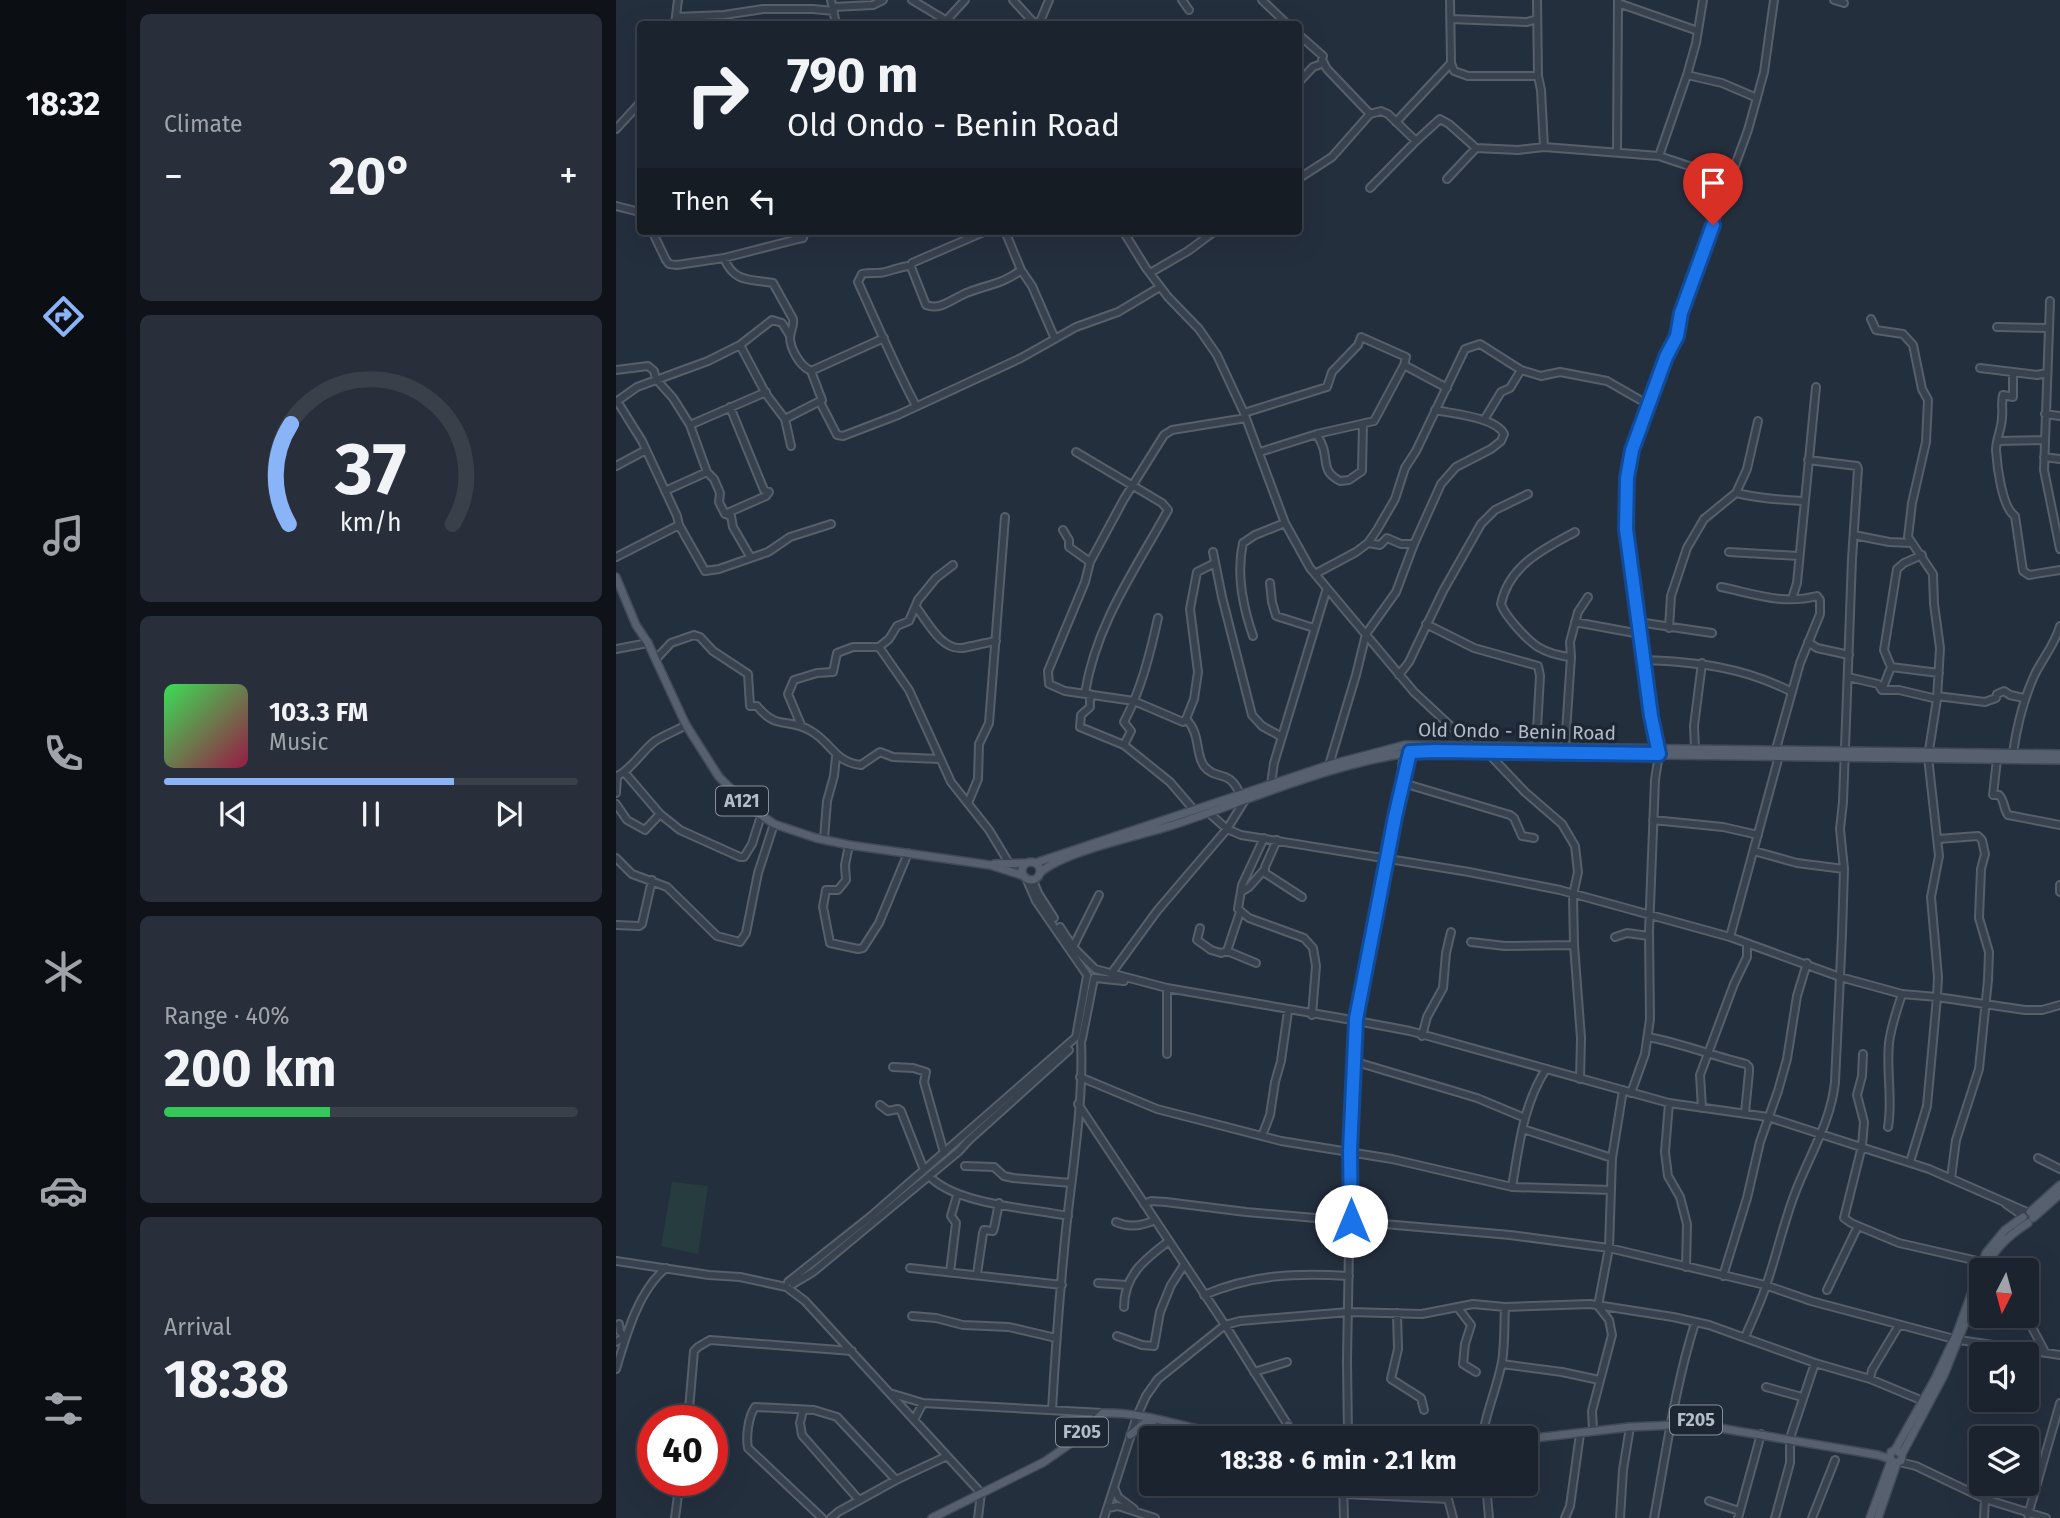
<!DOCTYPE html>
<html lang="en">
<head>
<meta charset="utf-8">
<style>
	body { margin:0; font-family:"Fira Sans",sans-serif; background:#282f3a; color:#f1f3f6; height:100vh; display:flex; flex-direction:column; font-size:26px; white-space:nowrap }
	* { box-sizing:border-box; margin:0 }
	p { font-size:23px; color:#a0a4aa }
	.icon { flex:none; width:38px; height:38px; fill:none; stroke:currentColor; stroke-width:2; stroke-linecap:round; stroke-linejoin:round }
	.map { position:relative; flex:1; overflow:hidden }
	.sheet { display:flex; flex-direction:column; gap:14px; padding:14px; background:#0f1319; width:490px }
	.sheet>* { flex:none }
	.guide { position:absolute; left:21px; top:21px; width:665px; height:214px; border-radius:7px; box-shadow:0 7px 28px #0002,0 0 0 2px #39404a; background:#1b232e; color:#f1f3f6; overflow:hidden }
	.needle { width:46px; rotate:186deg }
	.buttons { position:absolute; left:1353px; top:1258px; display:grid; gap:14px }
	.buttons a { display:grid; place-items:center; width:70px; height:70px; border-radius:7px; background:#1b232e; box-shadow:0 7px 28px #0002,0 0 0 2px #39404a; font-size:35px }
	.speed { position:absolute; left:21px; top:1405px; display:flex; gap:14px; font-size:35px; font-weight:700; text-align:center }
	.speed>* { display:grid; place-content:center; width:91px; height:91px; border-radius:50%; background:#1b232e; box-shadow:0 7px 28px #0002,0 0 0 2px #39404a; line-height:1 }
	.speed .limit { border:10px solid #d22; background:#fff; color:#111 }
	.pin { position:absolute; display:grid; place-items:center; width:60px; height:60px; color:#fff; margin:-72px -30px; border-radius:50% 50% 50% 0; rotate:-45deg; box-shadow:0 0 7px #0007 }
	.pin .icon { rotate:45deg }
	.me { position:absolute; width:77px; margin:-38px; rotate:0deg; stroke-linejoin:round; filter:drop-shadow(0 0 5px #0008) }
	.turn { display:flex; align-items:center; gap:24px; height:147px; padding:0 35px; font-size:32px }
	.turn .icon { width:91px; height:91px; stroke-width:2.5 }
	.turn b { display:block; font-size:49px; line-height:60px }
	.then { display:flex; align-items:center; height:66px; padding:0 35px; background:#0003; gap:14px; font-size:26px }
	.big { font-size:52px; font-weight:700; line-height:1.1 }
	.sheet .widget { flex:1; display:flex; flex-direction:column; justify-content:center; gap:10px; min-width:0; padding:0 24px; border-radius:10px; background:#282f3a }
	.sheet .dial { align-items:center; gap:0 }
	.dial svg { height:182px; overflow:visible; fill:none; stroke:#39404a; stroke-width:7; stroke-linecap:round; text-anchor:middle }
	.dial text { fill:#f1f3f6; stroke:none }
	.song { display:flex; align-items:center; gap:21px }
	.cover { width:84px; height:84px; border-radius:10px; background:linear-gradient(135deg,hsl(130 70% 55%),hsl(340 70% 35%)) }
	.played { height:7px; border-radius:4px; background:linear-gradient(90deg,#8ab4f8 70%,#39404a 70%) }
	.keys { display:flex; justify-content:space-around; direction:ltr }
	.heat { display:flex; justify-content:space-between; align-items:center; font-size:38px; direction:ltr }
	.charge { height:10px; border-radius:5px; background:linear-gradient(90deg,#34c759 40%,#39404a 0) }
	.trip { position:absolute; left:523px; top:1426px; width:399px; height:70px; border-radius:7px; background:#1b232e; box-shadow:0 7px 28px #0002,0 0 0 2px #39404a; font-weight:700; line-height:70px; text-align:center }
	main { display:flex; flex:1; min-height:0 }
	.dock { display:flex; flex-direction:column; width:126px; justify-content:space-around; align-items:center; background:#0b0e12; color:#a0a4aa }
	.dock .icon { width:49px; height:49px }
	.dock .on { color:#8ab4f8 }
	.dock b { font-size:32px; color:#f1f3f6 }
	.map>svg:first-child { display:block }
	.green { fill:#263c3f }
	.lines { fill:none; stroke-linecap:round; stroke-linejoin:round }
	.minor-casing { stroke:#565f6c; stroke-width:10 }
	.major-casing { stroke:#414a57; stroke-width:10 }
	.minor { stroke:#38414e; stroke-width:6 }
	.major { stroke:#56606e; stroke-width:7 }
	.route-casing { stroke:#114b97; stroke-width:18 }
	.route { stroke:#1a73e8; stroke-width:12 }
	.labels { text-anchor:middle; stroke-width:7; stroke-linejoin:round; paint-order:stroke }
	.shield { fill:#1d2633; stroke:#878f9c; stroke-width:2 }
	.shield-label { font-size:18px; font-weight:bold; fill:#b4bcc9 }
	.street-label { font-size:19px; fill:#b4bcc9; stroke:#1d2633 }
</style>
</head>
<body>
<main>
<nav class="dock">
<b>18:32</b>
<svg class="icon on" aria-label="directions" viewBox="0 0 24 24"><path d="M12 3l9 9-9 9-9-9zM9 14v-3h6M13 9l2 2-2 2"/></svg>
<svg class="icon" aria-label="music" viewBox="0 0 24 24"><path d="M9 18V5l10-2v13"/><circle cx="6" cy="18" r="3"/><circle cx="16" cy="16" r="3"/></svg>
<svg class="icon" aria-label="phone" viewBox="0 0 24 24"><path d="M5 4h4l2 5-3 2q2 4 5 5l2-3 5 2v4C11 20 4 13 5 4z"/></svg>
<svg class="icon" aria-label="climate" viewBox="0 0 24 24"><path d="M12 3v18M4 7l16 10M4 17L20 7"/></svg>
<svg class="icon" aria-label="car" viewBox="0 0 24 24"><path d="M5 17H2v-5l4-1 3-4h7l3 4 3 1v5h-3M9 17h6M6 11h13"/><circle cx="7" cy="17" r="2"/><circle cx="17" cy="17" r="2"/></svg>
<svg class="icon" aria-label="filters" viewBox="0 0 24 24"><path d="M4 7h16M4 17h16"/><circle cx="9" cy="7" r="2"/><circle cx="15" cy="17" r="2"/></svg>
</nav>
<section class="sheet">
<div class="widget"><p>Climate</p>
<div class="heat"><a>−</a><b class="big">20°</b><a>+</a></div>
</div>
<div class="widget dial"><svg viewBox="0 0 100 80">
<path d="M14 69A42 42 0 1 1 86 69"/>
<path d="M14 69A42 42 0 0 1 15 25" stroke="#8ab4f8"/>
<text x="50" y="56" font-size="32" font-weight="700">37</text>
<text x="50" y="72" font-size="11">km/h</text>
</svg></div>
<div class="widget">
<div class="song"><i class="cover"></i><div><b>103.3 FM</b><p>Music</p></div></div>
<div class="played"></div>
<div class="keys"><svg class="icon" aria-label="previous" viewBox="0 0 24 24"><path d="M18 5L8 12l10 7zM5 5v14"/></svg><svg class="icon" aria-label="pause" viewBox="0 0 24 24"><path d="M8 5v14M16 5v14"/></svg><svg class="icon" aria-label="next" viewBox="0 0 24 24"><path d="M6 5l10 7-10 7zM19 5v14"/></svg></div>
</div>
<div class="widget"><p>Range · 40%</p><b class="big">200 km</b><div class="charge"></div></div>
<div class="widget"><p>Arrival</p><b class="big">18:38</b></div>
</section>
<div class="map">
<svg width="1444" height="1518" viewBox="0 0 1444 1518">
	<rect width="100%" height="100%" fill="#242f3e"/>
	<path class="green" d="M56 1182 92 1186 82 1254 45 1246Z"/>
	<g class="lines">
		<defs>
			<path id="minor" d="M215 0 220 24
				M296 0 331 21
				M397 0 419 24
				M566 0 573 10
				M646 0 671 24
				M834 0 835 63 838 71 852 76H922
				M921 0 922 76 925 90 928 147
				M1218 0 1228 3
				M1002 3 1082 31
				M217 7 257 5 267 0
				M61 17 108 15 147 9H197L218 11
				M835 19 911 22 921 19
				M59 24 62 0
				M327 24 349 0
				M423 24 433 0
				M682 34 707 56 706 60 711 69 754 114
				M1071 75 1106 83 1141 98
				M682 83 697 67 708 63
				M780 122 835 63
				M0 129 24 103
				M1001 152 1002 0
				M1043 156 1071 75 1080 43 1087 0
				M682 179 716 157 754 114 765 111 772 114 800 141 824 119 833 124 860 148 902 150 928 147 1043 156 1112 179
				M831 179 860 148
				M754 188 800 141
				M0 206 24 212
				M36 231 50 260 53 264 61 265 108 258 182 239 187 238 189 231
				M370 231 296 263 295 267 310 305C326 311 338 297 353 292 371 285 389 283 405 270
				M389 231 405 270 416 286 439 339
				M507 231 530 268 552 297 583 329 601 355 628 413 669 523 694 568 798 692 859 749
				M108 258C118 283 134 279 157 283L177 319C178 326 175 330 174 337 174 349 184 366 195 371L206 400 169 419
				M295 267 292 266C284 267 277 270 269 272 262 274 254 272 246 274L242 282C261 324 279 366 300 406
				M534 273 572 251 599 231
				M1434 301 1428 470 1444 549
				M1255 319 1260 330 1287 334 1297 345 1306 389 1312 400 1310 442 1296 503 1292 537 1317 574 1318 604 1324 648 1321 699 1312 757 1323 856 1315 897 1322 977 1321 997 1311 1106 1294 1162
				M1381 327 1432 328
				M124 345 150 394 169 419 175 446
				M1364 368 1421 375 1430 373
				M0 370 32 366 38 371 40 379 57 398 74 425 91 472 98 479 104 493 103 502 109 514 115 516 117 527 135 558
				M195 371 268 338
				M1397 372V397L1387 395C1385 403 1387 409 1386 417 1386 428 1380 439 1380 450 1381 466 1386 508 1399 516L1407 571 1413 575 1444 570
				M1 401 26 441 61 516 63 525 89 571 103 569 152 552 174 537 215 524
				M0 402 21 387 92 361 124 345 156 320 166 323 174 336
				M204 402 221 435 227 436 282 415 405 358 460 327 502 312 544 287
				M628 413 711 387 716 372 742 345 745 337 790 357 788 365 831 388
				M1429 414 1444 416
				M868 420 885 392 894 388 905 370
				M74 425 150 392
				M701 434C703 439 707 445 708 451 711 466 708 472 724 481L733 480 746 471 747 424
				M1382 441 1428 440
				M460 452 546 503 552 510C519 570 480 624 469 693
				M644 452 701 434 758 421 788 365
				M1428 457 1444 459
				M0 466 30 450
				M49 491 91 472
				M1120 493C1142 498 1164 500 1187 501
				M109 514 150 496 153 492 148 490 114 407
				M447 530 453 540V547L474 562
				M1238 535 1273 542 1296 543
				M752 543 764 545 771 538 785 544H798
				M597 552 606 597 636 715 646 726 666 737
				M1113 552 1183 556
				M0 557 63 525
				M699 574 740 552 752 543 761 530 779 499 789 468 800 451 849 349 864 344 905 370 925 376 944 372 991 381 1033 405
				M654 583 656 602 660 616 698 628
				M1105 587C1139 594 1167 605 1201 596L1204 600V614L1184 663 1160 749
				M1176 599 1181 583 1200 387
				M300 607C311 621 325 650 346 648 357 646 369 643 380 641
				M959 622 1024 634
				M1022 622 1096 633
				M810 624 858 648 922 666 924 676 920 747
				M1053 628 1055 596 1071 548 1088 519 1120 493 1131 469 1142 421
				M637 636C627 607 620 574 627 543L639 535 669 523
				M1192 642 1201 648 1233 655
				M263 647 293 690 335 782 373 830 393 863
				M0 649 32 643
				M955 657C944 656 932 653 922 647 911 640 889 616 885 604 893 565 928 549 959 532
				M40 659 55 643 78 635 84 637 97 651 132 674 134 706H141C161 731 172 717 195 731 216 743 218 762 245 765L264 752 277 757 323 759
				M1028 660C1082 662 1127 667 1176 692
				M1275 667 1323 673
				M783 675 793 662 827 591 865 524 879 510 912 494
				M1232 677 1262 684 1266 690H1283L1321 699
				M1266 690 1275 667 1268 650 1281 569 1288 563 1306 555
				M474 694V707L465 715 464 727 508 745 554 782 578 810
				M1321 696 1369 702 1380 698 1381 694 1388 691 1394 695 1408 698
				M570 719 567 722 518 701 449 691 433 684 432 671 469 582 474 562 508 499 548 435 556 430 630 418
				M570 719 578 699 582 672 574 609 581 572 599 563
				M570 719C585 734 579 754 588 766 601 782 614 767 625 797
				M185 725 172 694 178 680 201 673 217 672 221 653 237 647H263L273 639 281 626 293 621 302 600 320 578 337 565
				M508 745 515 731 508 722C525 690 534 654 542 618
				M949 747 955 657 954 642 962 612 972 597
				M1079 749 1078 726 1086 663
				M871 752 909 792 946 824 959 846 962 872 957 895 958 945 965 1038 964 1079
				M1397 753C1401 725 1407 700 1419 674 1427 658 1439 644 1444 626
				M1381 759 1377 795H1383C1389 801 1387 808 1392 815L1444 825
				M713 765 740 675 750 634 780 592 798 544 825 484 840 467 875 449 885 441 888 434C879 417 838 414 819 410
				M9 773 44 814 64 830 124 857H128L136 844 145 816
				M785 777 788 750
				M787 783 894 815 898 818 906 836 918 838
				M655 784 658 763 711 588
				M0 793 1 776C14 771 26 751 39 741 48 735 60 731 70 725
				M352 803 362 779 363 744 373 723 389 517
				M0 804 11 820 29 830 44 814
				M593 813 611 829 625 835 853 872 944 890 1114 937 1224 977 1286 994 1321 997 1409 1010H1426L1444 1005
				M1037 820 1107 827 1142 835
				M648 838 626 885 622 909 633 918 688 938 697 948 700 966 696 1015
				M208 839 211 801 218 776 220 757
				M1322 839 1362 836 1366 840 1369 854 1365 869 1363 918 1373 952 1372 980 1363 1069 1340 1140 1335 1178
				M661 840 649 867V873L686 897
				M233 845 229 865 230 880 222 890H210L207 907 214 943 242 949 247 948 263 923 292 853
				M1138 851 1181 863 1228 869
				M0 858 16 874 51 887 101 936 124 942 130 933 142 873 158 824
				M410 878 420 901 471 975
				M417 880 422 893 438 918
				M1444 885V892
				M625 892 633 887 648 870
				M0 925 23 926 26 924 36 880
				M444 927 457 947 478 968
				M584 928 581 940 595 950 605 953 611 951 624 912
				M999 937 1011 933 1033 936
				M1114 937 1163 756
				M855 942 889 946 958 945
				M457 947 483 895
				M611 951 640 963
				M479 969 551 988 736 1020
				M495 974 541 911 611 829 629 800
				M479 978 508 981
				M551 988V1054
				M737 1019 794 750
				M741 1021 794 1031 1053 1103 1152 1117 1313 1169 1411 1212
				M806 1036 811 1017 827 988 830 953 835 932
				M460 1037 471 976
				M1032 1037C1065 1043 1097 1056 1130 1064L1133 1067V1072L1129 1113
				M466 1039 478 978
				M1247 1054 1246 1076 1241 1095 1248 1122 1246 1146 1228 1218 1235 1223 1283 1243 1366 1262
				M737 1061 861 1098 909 1118
				M277 1067 297 1068 310 1072 308 1082 328 1153
				M464 1077 541 1109 665 1141 776 1159 896 1187 995 1190
				M1015 1093 1029 1054 1034 1019 1033 931 1039 780 1043 754 1035 716 1014 569 1010 529V492L1016 450 1050 357 1061 336 1065 313 1132 130 1148 72 1158 0
				M1053 1103 1049 1152 1052 1176 1064 1197 1071 1224 1070 1267
				M462 1104 609 1325 680 1438
				M264 1105 272 1111 282 1109 285 1111 308 1170
				M1086 1108 1084 1075 1118 984 1131 957V944
				M1272 1127C1277 1099 1270 1072 1273 1043 1275 1026 1281 1010 1286 994
				M907 1129 996 1158
				M646 1136 654 1115 659 1082 665 1061 672 1011
				M1422 1158 1444 1169
				M349 1166 378 1167 388 1176 397 1178 455 1183
				M313 1176C341 1205 413 1208 452 1216
				M896 1187C903 1146 907 1105 930 1069
				M528 1204 535 1201 550 1202 630 1212 894 1235 993 1248 1149 1285 1195 1301 1338 1339
				M1390 1204 1407 1216
				M500 1222C513 1228 526 1226 539 1220
				M0 1261 93 1275 124 1277 170 1287
				M1370 1266 1394 1270
				M294 1268 446 1285
				M334 1272 340 1223 335 1216 341 1195
				M361 1274 367 1233 368 1230 377 1231 378 1228 383 1203
				M1410 1275 1415 1278 1410 1302
				M1107 1276 1131 1198 1144 1142 1162 1091 1171 1059 1181 996 1191 963
				M172 1282 254 1217 459 1038
				M482 1283 511 1285
				M177 1284 197 1272 342 1152 353 1140 453 1050
				M173 1289 189 1301 365 1493 362 1518
				M1211 1290 1242 1226
				M588 1295C638 1274 680 1273 733 1276
				M508 1307C508 1275 529 1259 553 1241
				M842 1308 855 1325 849 1344 847 1364 860 1372
				M781 1313 782 1349 775 1379 805 1398 808 1410
				M296 1316 320 1318 347 1325 393 1327 440 1338
				M1410 1316 1429 1352
				M501 1336 526 1345 538 1346 544 1312 555 1285 568 1265
				M1129 1337C1135 1323 1141 1310 1146 1297 1159 1263 1166 1227 1179 1193 1193 1156 1215 1122 1219 1082L1226 934 1228 869 1224 829 1227 802 1236 559 1242 469 1241 466 1192 460
				M1343 1340 1444 1355
				M0 1342 9 1337 4 1332 3 1324
				M886 1364 946 1372 983 1380
				M0 1369C10 1336 22 1291 50 1268
				M638 1372 671 1362
				M1254 1379 1256 1370 1283 1325
				M1150 1387 1186 1397
				M277 1394 307 1403 487 1413
				M187 1410 184 1423 186 1435 243 1500
				M436 1410C439 1357 443 1303 448 1250 454 1182 468 1109 465 1041
				M298 1420 307 1403
				M72 1421 78 1351 82 1347 94 1340 236 1351
				M977 1429 976 1411 996 1335 993 1320 982 1306 993 1248 996 1158 1007 1090
				M1175 1435 1199 1363
				M732 1438 731 1360 737 1024
				M866 1438C870 1412 881 1388 886 1362 889 1344 888 1325 889 1307
				M1283 1462 1300 1466 1369 1499 1430 1518
				M727 1484 728 1518
				M832 1484V1499L837 1518
				M870 1484 873 1518
				M498 1487 502 1497 518 1509
				M728 1494 832 1499
				M1093 1501 1123 1511
				M492 1508 502 1506 539 1518
				M1412 1515 1444 1403
				M59 1518 64 1480
				M206 1518 132 1448C130 1437 132 1417 139 1407L198 1410 221 1417 280 1480
				M215 1518 222 1512 280 1480 331 1456
				M488 1518 521 1416 530 1396 542 1379 609 1325 624 1321 733 1312 806 1314 857 1304 889 1307 974 1304 1057 1317 1093 1325 1199 1363 1254 1379 1307 1401
				M949 1518 954 1506 964 1434
				M1004 1518 1007 1470 1014 1427
				M1038 1518C1050 1453 1059 1386 1079 1323
				M1122 1518 1145 1434
				M1159 1518 1174 1463V1439
				M1196 1518 1219 1460
				M1368 1518 1369 1499"/>
			<path id="major" d="M0 577 20 625 32 643 70 725 103 777 136 809 158 824 200 838 233 845 374 865 408 876
				M406 871a9 9 0 1 1 18 0a9 9 0 1 1-18 0Z
				M419 863 713 765 789 745 1444 754
				M378 864 410 863
				M424 873C446 852 522 836 554 826 635 800 714 763 799 752L1444 760
				M1414 1212 1444 1185
				M1417 1218 1444 1194
				M1369 1270C1377 1249 1393 1235 1412 1223
				M732 1432 738 1438
				M514 1435 530 1422 537 1421
				M664 1438 672 1425
				M883 1438 914 1435
				M910 1439 1014 1427 1080 1424 1262 1455 1274 1459 1279 1463 1285 1461 1286 1454 1279 1450 1275 1452 1274 1459
				M1279 1450 1319 1379 1341 1333 1370 1253 1389 1230 1407 1217
				M1286 1454 1328 1375 1365 1283
				M316 1518 428 1462 451 1446 487 1413C535 1411 582 1434 630 1438
				M1254 1518 1275 1461
				M1262 1518 1281 1463"/>
		</defs>
		<use href="#minor" class="minor-casing"/>
		<use href="#major" class="major-casing"/>
		<use href="#minor" class="minor"/>
		<use href="#major" class="major"/>
	</g>
	<g class="lines">
		<defs>
			<path id="route" d="M735 1221 734 1151 740 1019 779 817 794 752 819 751 1043 754 1035 716 1010 529 1011 478 1016 450 1050 357 1061 336 1065 313 1097 225"/>
		</defs>
		<use href="#route" class="route-casing"/>
		<use href="#route" class="route"/>
	</g>
	<g class="labels">
		<g class="shield">
			<rect x="100" y="786.5" width="52" height="29" rx="5"/>
			<rect x="1054" y="1405.5" width="52" height="29" rx="5"/>
			<rect x="440" y="1417.5" width="52" height="29" rx="5"/>
		</g>
		<g class="shield-label">
			<text x="126" y="807">A121</text>
			<text x="1080" y="1426">F205</text>
			<text x="466" y="1438">F205</text>
		</g>
		<g class="street-label">
			<text transform="translate(901 731) rotate(1)" y="7">Old Ondo - Benin Road</text>
		</g>
	</g>
</svg>
<div class="buttons">
<a><svg class="needle" viewBox="-14 -14 28 28"><path d="M0-13l5 13h-10z" fill="#e53935"/><path d="M0 13l5-13h-10z" fill="#a0a4aa"/></svg></a>
<a><svg class="icon" aria-label="sound" viewBox="0 0 24 24"><path d="M4 9h4l5-4v14l-5-4H4zM17 9q2 3 0 6"/></svg></a>
<a><svg class="icon" aria-label="layers" viewBox="0 0 24 24"><path d="M12 4l9 5-9 5-9-5zM3 14l9 5 9-5"/></svg></a>
</div>
<div class="speed"><div class="limit">40</div></div>
<div class="pin" style="left:1097px;top:225px;background:#d93025"><svg class="icon" aria-label="arrive" viewBox="0 0 24 24"><path d="M6 21V4h12l-3 4 3 4H6"/></svg></div>
<svg class="me" style="left:735px;top:1221px" viewBox="-20 -20 40 40"><circle r="19" fill="#fff"/><path d="M0-13L10 11 0 6-10 11z" fill="#1a73e8"/></svg>
<div class="trip">18:38 · 6 min · 2.1 km</div>
<div class="guide">
<div class="turn"><svg class="icon" aria-label="right" viewBox="0 0 24 24"><path d="M7 20v-9h11M14 6l5 5-5 5"/></svg><div><b>790 m</b>Old Ondo - Benin Road</div></div>
<div class="then">Then<svg class="icon" aria-label="left" viewBox="0 0 24 24"><path d="M17 20v-9H6M10 6l-5 5 5 5"/></svg></div>
</div>
</div>
</main>
</body>
</html>
